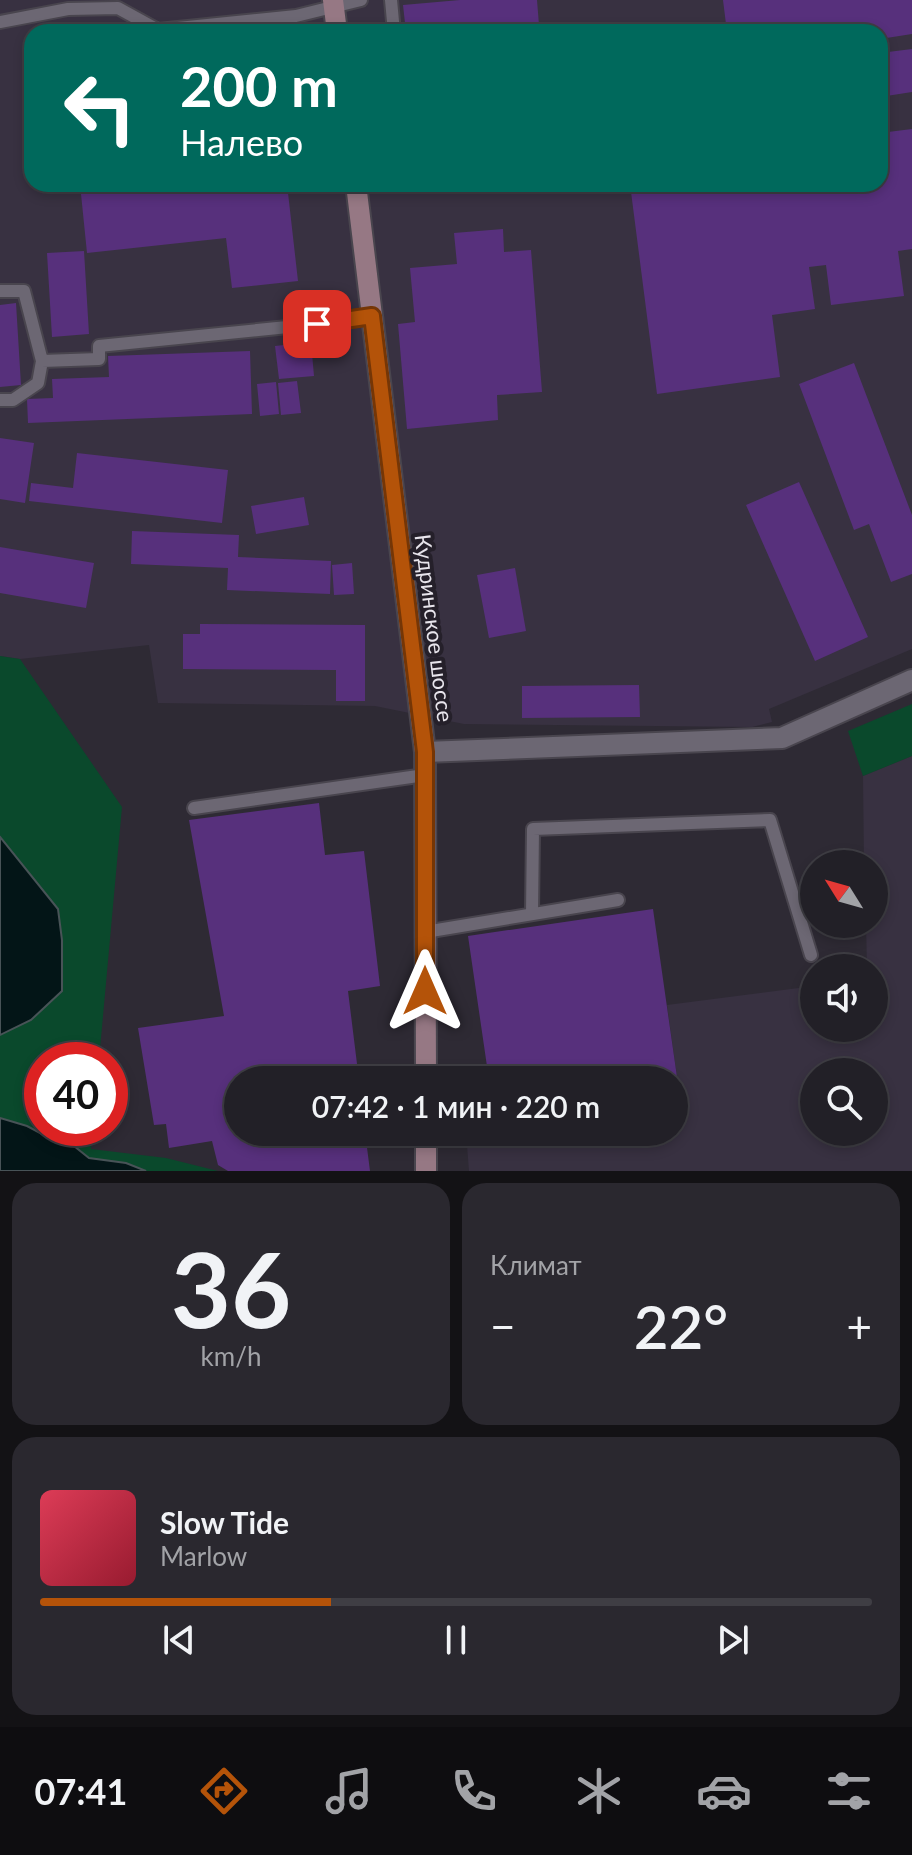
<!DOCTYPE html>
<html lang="ru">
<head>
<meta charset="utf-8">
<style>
	body { margin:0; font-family:Lato,sans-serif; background:#2a282f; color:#f1f3f6; height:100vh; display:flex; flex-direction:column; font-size:30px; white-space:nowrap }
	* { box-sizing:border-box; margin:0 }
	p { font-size:26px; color:#a2a3a7 }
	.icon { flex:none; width:44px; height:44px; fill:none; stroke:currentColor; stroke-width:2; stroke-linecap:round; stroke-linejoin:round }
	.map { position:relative; height:1171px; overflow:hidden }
	.side { display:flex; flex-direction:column; gap:12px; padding:12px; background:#131215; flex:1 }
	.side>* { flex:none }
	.guide { position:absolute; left:24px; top:24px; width:864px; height:168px; border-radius:24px; box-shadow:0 4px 12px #0003,0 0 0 2px #3f3e44; background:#00695c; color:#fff; overflow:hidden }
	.needle { width:52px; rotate:307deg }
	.tools { position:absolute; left:800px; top:850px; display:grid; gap:16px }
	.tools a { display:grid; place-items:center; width:88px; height:88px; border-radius:50%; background:#222027; box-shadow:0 4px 12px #0003,0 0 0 2px #3f3e44; font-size:40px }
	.speed { position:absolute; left:24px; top:1042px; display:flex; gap:16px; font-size:40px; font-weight:700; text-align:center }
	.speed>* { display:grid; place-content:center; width:104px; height:104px; border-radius:50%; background:#222027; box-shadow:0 4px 12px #0003,0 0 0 2px #3f3e44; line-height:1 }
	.speed .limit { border:12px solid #d22; background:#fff; color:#111 }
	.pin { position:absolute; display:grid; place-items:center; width:68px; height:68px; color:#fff; margin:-34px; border-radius:16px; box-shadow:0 4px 12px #0006 }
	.me { position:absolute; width:88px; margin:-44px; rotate:0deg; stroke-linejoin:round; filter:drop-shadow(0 0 6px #0008) }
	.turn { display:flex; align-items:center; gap:28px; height:168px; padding:0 24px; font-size:36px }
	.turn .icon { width:104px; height:104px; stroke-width:2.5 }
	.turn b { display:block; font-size:56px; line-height:68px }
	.big { font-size:60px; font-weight:600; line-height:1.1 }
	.side .tile { flex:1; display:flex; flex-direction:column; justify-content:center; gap:12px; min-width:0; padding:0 28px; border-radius:24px; background:#2a282f }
	.side .dial { align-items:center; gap:0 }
	.dial b { font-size:104px; line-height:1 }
	.song { display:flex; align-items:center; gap:24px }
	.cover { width:96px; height:96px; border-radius:12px; background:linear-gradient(135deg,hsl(350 70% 55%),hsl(350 70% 35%)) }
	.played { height:8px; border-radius:4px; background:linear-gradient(90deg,#b45309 35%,#3f3e44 35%) }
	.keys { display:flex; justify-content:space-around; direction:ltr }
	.heat { display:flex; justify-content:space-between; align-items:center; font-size:44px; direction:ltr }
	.side .tiles { flex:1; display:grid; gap:12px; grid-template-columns:1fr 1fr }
	.tile:last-child { grid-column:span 2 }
	.trip { position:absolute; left:224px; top:1066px; width:464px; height:80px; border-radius:40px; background:#222027; box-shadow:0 4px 12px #0003,0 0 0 2px #3f3e44; font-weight:600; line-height:80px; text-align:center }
	.tab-bar { display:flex; height:128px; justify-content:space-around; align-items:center; background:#0e0d10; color:#a2a3a7 }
	.tab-bar .icon { width:56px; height:56px }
	.tab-bar .active { color:#b45309 }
	.tab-bar b { font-size:36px; color:#f1f3f6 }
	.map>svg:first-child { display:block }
	.built { fill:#383141; fill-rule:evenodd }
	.green { fill:#0a492c }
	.water { fill:#031517; stroke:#485357; stroke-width:2 }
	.building { fill:#57307c }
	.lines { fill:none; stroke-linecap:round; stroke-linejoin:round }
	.lane-casing { stroke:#49454e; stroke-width:16 }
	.street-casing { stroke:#49454e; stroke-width:24 }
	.secondary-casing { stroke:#49454e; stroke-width:24 }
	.lane { stroke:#6c6773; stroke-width:12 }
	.street { stroke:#6c6773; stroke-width:20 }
	.secondary { stroke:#967884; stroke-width:20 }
	.route-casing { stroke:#753606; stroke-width:20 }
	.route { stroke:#b45309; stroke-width:14 }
	.labels { text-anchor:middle; stroke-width:8; stroke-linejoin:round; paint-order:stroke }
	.street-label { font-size:22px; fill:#e8e5ec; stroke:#25202a }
</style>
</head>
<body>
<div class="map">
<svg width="912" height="1171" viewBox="0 0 912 1171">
	<rect width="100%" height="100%" fill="#2e2a34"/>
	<path class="built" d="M0 0H912V649L769 709 772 722 752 727 464 724 375 706 158 703 149 645 20 659 0 656ZM32 32H880V184H32Z
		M912 756V1171H469L466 1132H674V1080H658L677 1077 667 1005 814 986V1028H874V968H867L866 924H874V864H864L863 776ZM814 1072H874V1132H814Z"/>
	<path class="green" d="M0 656 20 659 122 807 99 1060H42V1128H92L91 1149 166 1158 218 1171H0Z
		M912 704V756L863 776 848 731Z"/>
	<path class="water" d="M0 837 58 909 62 940V991L31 1020 0 1035Z
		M0 1118 27 1126 42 1134 64 1138 89 1158 126 1163 146 1171H0Z"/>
	<path class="building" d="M460 0H537L539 25 516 27V32H406L403 5Z
		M723 0H912V34L880 39V32H727Z
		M912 49V92L880 97V53Z
		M912 129V249L898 251 904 296 831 305 826 265 809 267 815 309 772 315 780 377 657 394 630 184H880V133Z
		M80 184H287L298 281 232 288 226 238 87 253Z
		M503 229 504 252 531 250 542 392 497 395 498 420 407 429 398 324 415 322 410 268 457 264 454 233Z
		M84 251 89 334 52 337 47 253Z
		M16 303 21 385 0 387V305Z
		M311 342 314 376 279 379 275 346Z
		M250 351 252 414 28 423 27 399 53 398 52 379 109 377 108 356Z
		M854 363 912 515V574L891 582 869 524 854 530 799 384Z
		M297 381 301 413 281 415 278 383Z
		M276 382 279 414 260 416 257 384Z
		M0 438 34 443 25 503 0 499Z
		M77 453 228 470 222 523 29 501 31 483 73 488Z
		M799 482 868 637 815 661 746 505Z
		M304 497 309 525 256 534 251 506Z
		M132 531 239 535 238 557 331 561 330 594 227 590 228 568 131 564Z
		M0 547 94 563 86 608 0 593Z
		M352 563 354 594 334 595 332 565Z
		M515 568 526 631 489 638 477 575Z
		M200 624 365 625V701H336V670L183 669V634H200Z
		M639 685 640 717 522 718V686Z
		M319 803 325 855 364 851 380 986 348 991 359 1080H238V1132H365L370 1171H228L218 1165 212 1141 169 1148 166 1124 154 1125 138 1028 224 1016 189 820Z
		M653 909 677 1077 658 1080H489L468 936Z"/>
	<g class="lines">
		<defs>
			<path id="lane" d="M391 0 394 32
				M0 22 68 9 118 8 158 30 296 16 361 0
				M0 291H24L42 361 38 383 13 400H0
				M42 361 99 359V346L337 322 372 316
				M194 808 425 775
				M532 914 533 829 770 820 811 955
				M425 932 618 900"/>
			<path id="street" d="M425 752 782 738 912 680"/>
			<path id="secondary" d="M333 0 337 32
				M356 184 425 752 426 1080
				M426 1132V1171"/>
		</defs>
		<use href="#lane" class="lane-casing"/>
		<use href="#street" class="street-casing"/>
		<use href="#secondary" class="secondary-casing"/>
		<use href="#lane" class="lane"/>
		<use href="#street" class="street"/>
		<use href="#secondary" class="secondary"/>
	</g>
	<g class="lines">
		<defs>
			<path id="route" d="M317 324 372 316 425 752V991"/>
		</defs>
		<use href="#route" class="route-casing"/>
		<use href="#route" class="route"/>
	</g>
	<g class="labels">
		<g class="street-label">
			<text transform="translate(434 628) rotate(83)" y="8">Кудринское шоссе</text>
		</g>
	</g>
</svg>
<div class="tools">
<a><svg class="needle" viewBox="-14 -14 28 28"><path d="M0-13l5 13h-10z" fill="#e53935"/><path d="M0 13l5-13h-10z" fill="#a2a3a7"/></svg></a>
<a><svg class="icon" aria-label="sound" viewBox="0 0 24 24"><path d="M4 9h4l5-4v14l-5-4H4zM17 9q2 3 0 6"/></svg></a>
<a><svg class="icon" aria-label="search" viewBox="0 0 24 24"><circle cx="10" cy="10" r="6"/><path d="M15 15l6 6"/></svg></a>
</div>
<div class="speed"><div class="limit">40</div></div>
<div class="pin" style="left:317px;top:324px;background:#d93025"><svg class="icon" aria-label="arrive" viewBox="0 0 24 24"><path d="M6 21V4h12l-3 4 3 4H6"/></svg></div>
<svg class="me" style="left:425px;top:991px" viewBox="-20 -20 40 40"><path d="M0-17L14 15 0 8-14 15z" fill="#b45309" stroke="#fff" stroke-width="4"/></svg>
<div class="trip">07:42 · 1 мин · 220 m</div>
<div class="guide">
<div class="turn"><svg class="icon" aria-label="left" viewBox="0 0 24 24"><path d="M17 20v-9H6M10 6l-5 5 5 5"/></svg><div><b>200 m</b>Налево</div></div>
</div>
</div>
<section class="side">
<div class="tiles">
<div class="tile dial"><b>36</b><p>km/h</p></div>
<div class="tile"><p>Климат</p>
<div class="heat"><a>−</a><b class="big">22°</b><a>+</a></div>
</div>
<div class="tile">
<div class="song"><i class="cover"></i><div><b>Slow Tide</b><p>Marlow</p></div></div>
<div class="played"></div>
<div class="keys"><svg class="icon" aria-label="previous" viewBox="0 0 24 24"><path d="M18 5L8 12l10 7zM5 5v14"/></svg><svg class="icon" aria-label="pause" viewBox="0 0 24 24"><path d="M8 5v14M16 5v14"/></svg><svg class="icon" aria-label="next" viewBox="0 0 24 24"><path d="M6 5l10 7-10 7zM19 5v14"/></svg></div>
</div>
</div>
</section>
<nav class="tab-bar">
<b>07:41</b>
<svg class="icon active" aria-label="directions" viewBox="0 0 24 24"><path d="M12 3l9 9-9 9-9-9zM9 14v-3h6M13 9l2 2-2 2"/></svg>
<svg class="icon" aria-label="music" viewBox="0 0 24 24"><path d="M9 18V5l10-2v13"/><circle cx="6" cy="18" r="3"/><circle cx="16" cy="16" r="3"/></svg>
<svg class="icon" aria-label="phone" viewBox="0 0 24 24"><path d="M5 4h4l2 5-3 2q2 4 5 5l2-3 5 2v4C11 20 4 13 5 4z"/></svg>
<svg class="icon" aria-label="climate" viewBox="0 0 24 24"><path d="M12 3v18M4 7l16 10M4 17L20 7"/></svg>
<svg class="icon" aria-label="car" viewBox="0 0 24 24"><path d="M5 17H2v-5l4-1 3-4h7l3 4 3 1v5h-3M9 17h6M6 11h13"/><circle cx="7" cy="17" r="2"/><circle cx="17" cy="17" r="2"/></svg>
<svg class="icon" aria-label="filters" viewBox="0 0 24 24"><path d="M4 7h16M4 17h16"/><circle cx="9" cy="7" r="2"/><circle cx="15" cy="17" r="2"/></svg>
</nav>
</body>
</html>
